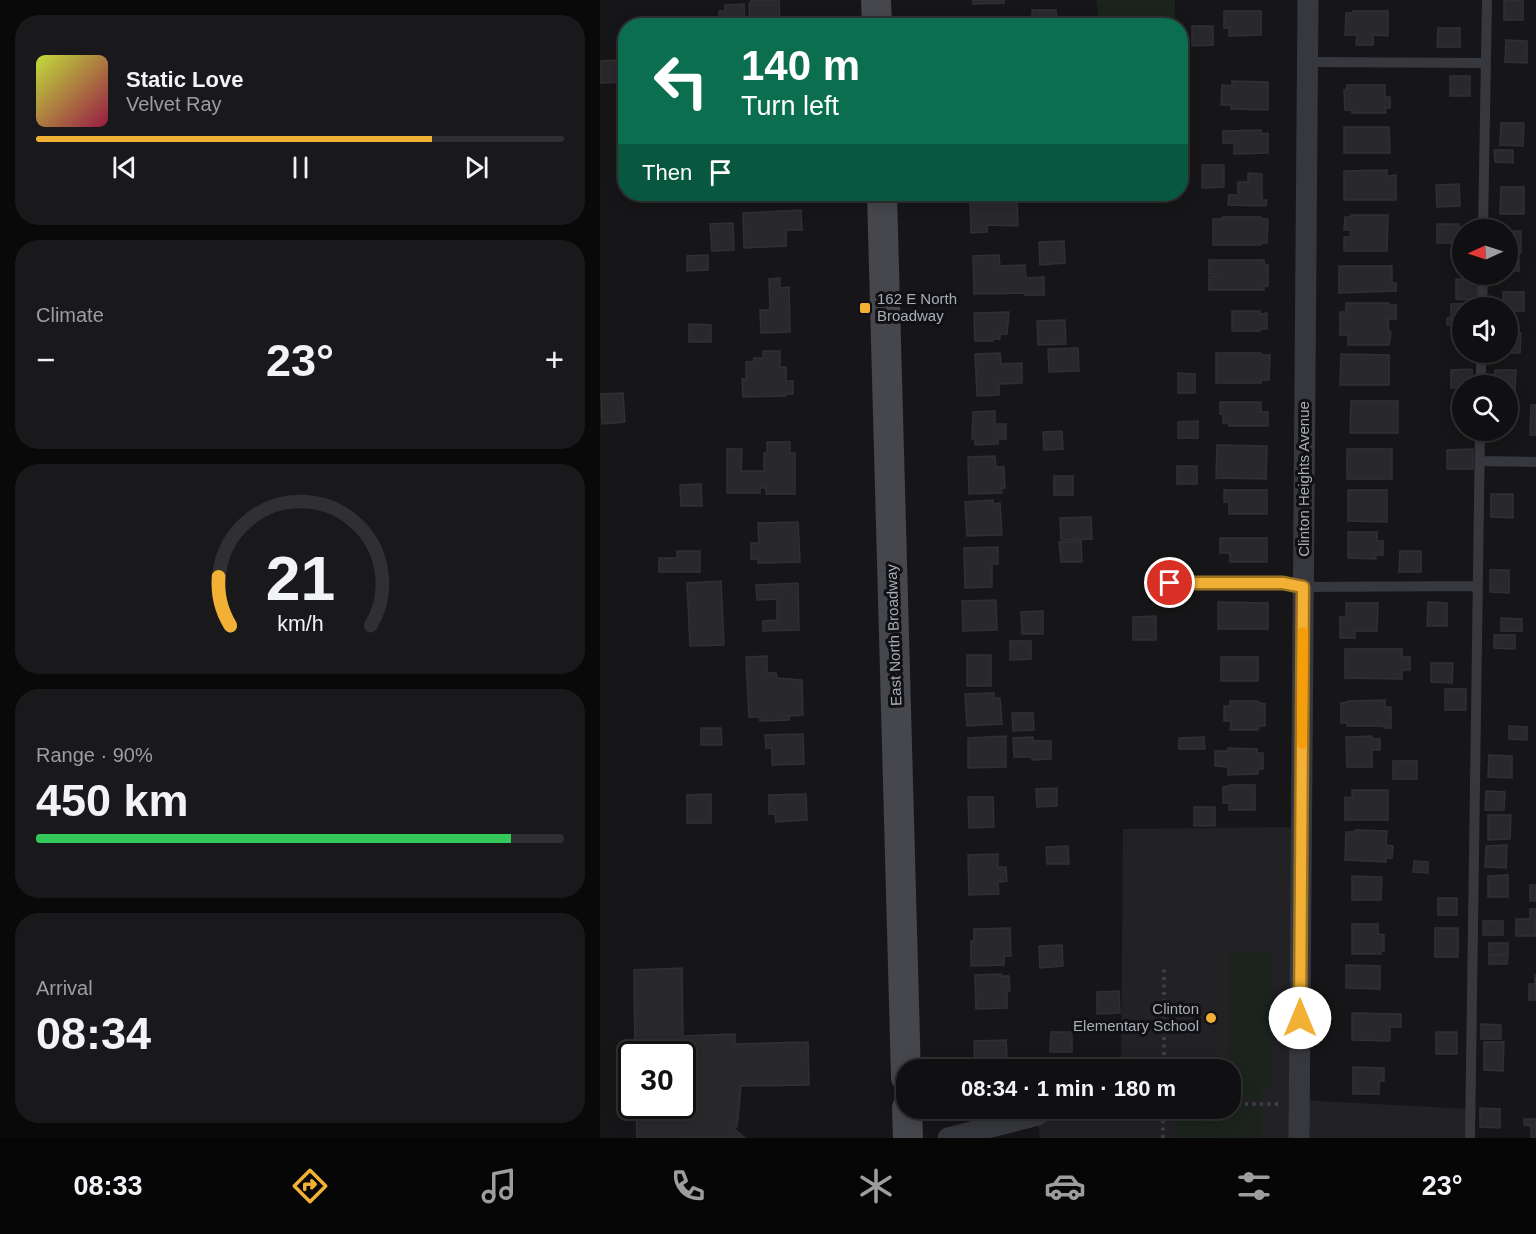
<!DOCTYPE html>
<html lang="en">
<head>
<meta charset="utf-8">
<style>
	body { margin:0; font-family:Arial,sans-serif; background:#19191b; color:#f1f3f6; height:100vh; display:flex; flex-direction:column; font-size:22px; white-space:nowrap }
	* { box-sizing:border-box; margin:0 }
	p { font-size:20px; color:#9c9d9f }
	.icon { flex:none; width:33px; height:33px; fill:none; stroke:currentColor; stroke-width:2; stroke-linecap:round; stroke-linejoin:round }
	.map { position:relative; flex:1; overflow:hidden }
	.details { display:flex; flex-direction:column; gap:15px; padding:15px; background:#09090a; width:600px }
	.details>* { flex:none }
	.hud { position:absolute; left:18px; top:18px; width:570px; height:183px; border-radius:24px; box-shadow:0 3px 15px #0003,0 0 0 2px #303032; background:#0b6e4f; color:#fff; overflow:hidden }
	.needle { width:39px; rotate:267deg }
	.tools { position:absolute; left:852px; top:219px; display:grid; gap:12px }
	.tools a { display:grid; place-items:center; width:66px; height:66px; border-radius:50%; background:#101012; box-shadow:0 3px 15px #0003,0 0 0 2px #303032; font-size:30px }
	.speed { position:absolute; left:18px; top:1041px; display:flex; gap:12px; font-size:30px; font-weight:700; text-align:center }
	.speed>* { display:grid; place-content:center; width:78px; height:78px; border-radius:50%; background:#101012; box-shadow:0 3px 15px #0003,0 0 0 2px #303032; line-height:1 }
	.speed .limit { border:3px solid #111; border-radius:9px; background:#fff; color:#111 }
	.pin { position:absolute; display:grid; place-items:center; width:51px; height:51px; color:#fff; margin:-26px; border:3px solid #fff; border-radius:50%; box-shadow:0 2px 6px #0007 }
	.me { position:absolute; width:66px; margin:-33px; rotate:0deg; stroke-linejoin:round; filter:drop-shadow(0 0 4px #0008) }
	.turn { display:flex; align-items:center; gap:21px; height:126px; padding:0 24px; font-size:27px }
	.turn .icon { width:78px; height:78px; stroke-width:2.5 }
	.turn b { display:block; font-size:42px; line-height:51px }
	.then { display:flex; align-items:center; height:57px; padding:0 24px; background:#0003; gap:12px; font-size:22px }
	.big { font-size:45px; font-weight:600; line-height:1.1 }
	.details .widget { flex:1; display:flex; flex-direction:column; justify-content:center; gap:9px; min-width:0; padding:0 21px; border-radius:24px; background:#19191b }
	.details .dial { align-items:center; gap:0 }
	.dial svg { height:156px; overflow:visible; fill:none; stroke:#303032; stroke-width:7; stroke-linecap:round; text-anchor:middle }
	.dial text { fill:#f1f3f6; stroke:none }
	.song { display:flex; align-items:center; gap:18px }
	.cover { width:72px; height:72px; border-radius:9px; background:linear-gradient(135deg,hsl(70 70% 55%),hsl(340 70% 35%)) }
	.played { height:6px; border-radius:3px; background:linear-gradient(90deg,#f2b134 75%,#303032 75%) }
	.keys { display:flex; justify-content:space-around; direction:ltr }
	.heat { display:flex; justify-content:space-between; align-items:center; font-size:33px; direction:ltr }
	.charge { height:9px; border-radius:4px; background:linear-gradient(90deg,#34c759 90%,#303032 0) }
	.trip { position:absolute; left:296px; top:1059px; width:345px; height:60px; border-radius:24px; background:#101012; box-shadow:0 3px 15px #0003,0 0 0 2px #303032; font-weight:600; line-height:60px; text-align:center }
	.tab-bar { display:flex; height:96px; justify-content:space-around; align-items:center; background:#060607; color:#9c9d9f }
	.tab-bar .icon { width:42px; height:42px }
	.tab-bar .selected { color:#f2b134 }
	.tab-bar b { font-size:27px; color:#f1f3f6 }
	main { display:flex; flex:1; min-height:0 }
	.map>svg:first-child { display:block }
	.built { fill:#222225 }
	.green { fill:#1c231d }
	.building { fill:#29292c; stroke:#303034; stroke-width:1.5 }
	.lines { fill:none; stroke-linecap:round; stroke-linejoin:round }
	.path { stroke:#3d3f44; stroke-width:4; stroke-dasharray:3 4.5; stroke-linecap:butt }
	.service { stroke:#37383d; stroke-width:10 }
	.minor { stroke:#37383d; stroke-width:21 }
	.secondary { stroke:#45474d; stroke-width:30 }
	.route-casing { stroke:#9d7322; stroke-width:15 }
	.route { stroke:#f2b134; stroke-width:10 }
	.slow { stroke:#f59e0b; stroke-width:10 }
	.poi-dot { fill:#f2b134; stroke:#111113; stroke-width:2 }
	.labels { text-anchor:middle; stroke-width:6; stroke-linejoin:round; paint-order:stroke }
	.poi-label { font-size:15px; fill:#a8adb8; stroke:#111113; text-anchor:start }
	.street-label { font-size:15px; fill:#a8adb8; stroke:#111113 }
</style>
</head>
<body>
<main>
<section class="details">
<div class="widget">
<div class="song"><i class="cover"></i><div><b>Static Love</b><p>Velvet Ray</p></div></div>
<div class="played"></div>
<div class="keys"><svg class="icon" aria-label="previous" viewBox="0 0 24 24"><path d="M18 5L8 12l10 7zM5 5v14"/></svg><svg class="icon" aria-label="pause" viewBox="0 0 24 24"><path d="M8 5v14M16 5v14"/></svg><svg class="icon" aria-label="next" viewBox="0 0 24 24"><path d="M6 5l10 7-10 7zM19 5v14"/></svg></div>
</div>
<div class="widget"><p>Climate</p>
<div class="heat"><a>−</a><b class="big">23°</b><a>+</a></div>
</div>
<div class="widget dial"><svg viewBox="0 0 100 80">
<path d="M14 69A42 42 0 1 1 86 69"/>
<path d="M14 69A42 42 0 0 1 8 44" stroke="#f2b134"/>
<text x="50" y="56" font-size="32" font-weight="700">21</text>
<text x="50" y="72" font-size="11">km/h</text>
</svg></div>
<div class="widget"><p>Range · 90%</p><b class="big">450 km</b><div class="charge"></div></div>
<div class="widget"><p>Arrival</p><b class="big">08:34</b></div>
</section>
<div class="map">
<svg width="936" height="1138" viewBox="0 0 936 1138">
	<rect width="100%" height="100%" fill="#161618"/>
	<path class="built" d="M701 827 699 1100 871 1109 870 1138H440L437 1109 630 1108V1070L521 1069 523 829Z"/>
	<path class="green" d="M496 0H575V25H500Z
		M630 952 673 953 670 1087 662 1088V1101H630Z
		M630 1106H662L661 1138H576V1109L630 1108Z"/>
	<path class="building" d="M151 0H179L180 25 150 26 149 4 151 3Z
		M373 0H404V3L373 4Z
		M904 0H923V20H904Z
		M144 4 145 25H119V11H125V5Z
		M432 10H456L457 26H432Z
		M624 11H661V35L629 36V28H624Z
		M753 11H788V36L773 35V45H756L757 35H745L746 13H753Z
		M592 26H613V45L592 46Z
		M838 28H860V47H837Z
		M906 40 927 41V63L905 62Z
		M18 57H26V82L0 83V61L18 60Z
		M850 76H870V96H850Z
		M632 81 668 82V110L631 109 632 105H621L622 85 632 86Z
		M747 85H785V97H790V108H785L786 113H752V110H745L744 90 747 89Z
		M901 123H924L923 146 900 145Z
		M744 127H789L790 153H744Z
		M661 130V134L668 133V153L634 154V143H623V131Z
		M894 150H913V163L895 162Z
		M602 165H624V187L602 188Z
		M787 170V176L796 175V200H744V171Z
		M648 173 662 174V200H667L666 206 628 205 629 195H638V182H648Z
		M859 184 860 206 837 207 836 185Z
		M901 187H924V214H900Z
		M370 194H409V197H417L418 226 387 225V232L371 233Z
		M201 210 202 230H186V246L144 248 143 213Z
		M751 215H788L787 251H744V237H750L751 230H744L745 217H751Z
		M622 217H661V219H668L667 243H661V245H613V219H622Z
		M133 223 134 250 112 251 110 224Z
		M837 224H859V243H837Z
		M908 231H921V253H908Z
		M464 241 465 263 440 265 439 242Z
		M108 255V270L87 271V256Z
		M399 255 400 266 425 265 426 278 444 277V295H425V293L374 294 373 256Z
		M908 259H919V271H908Z
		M609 260H664L665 265H668V286H664V290H609V276H616V274H609Z
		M739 266H792V283H796V291L739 293Z
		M180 278V288L189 287 190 332 161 333 160 310H170L169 279Z
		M856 279 877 280V300L856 299Z
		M903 292H924V311H908V308H903Z
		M746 303H789V305H796V319H788L789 332H791L789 345H748V335H740V312H746Z
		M875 303V308H862V324L847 325V318L851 317V304Z
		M632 311H660V314L667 313V329H661L660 331H632Z
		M409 312 407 334H400V339H393V341H375L374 313Z
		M465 320 466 344 438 345 437 321Z
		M89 324 111 325V342H89Z
		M908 333H921L920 353H898L908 352Z
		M478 348 479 371 449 372 448 349Z
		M163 351H180V367H186V381H193V394H186V396L143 397 142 379H146V362H154V358H163Z
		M400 353 401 364 422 363V383L399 384V395L377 396 375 354Z
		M616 353H661V355H670L669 380H661V383H616Z
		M741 354 789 355V385H740Z
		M872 369 873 386 851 388V370Z
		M895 370H916L915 391H908V386H894Z
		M578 373 595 374V393H578Z
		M23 393 25 422 2 424 1 394Z
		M751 401H798V433H750Z
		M620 402H661V412H668V426H629L628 423H623V414H620Z
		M931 405H936V435H930Z
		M395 411V424H406V439H398V444L375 445V438L372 439 373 412Z
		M598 421V438H578V422Z
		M462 431 463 449 444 450 443 432Z
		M167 442H190V453H195V494H166V488H160V493H127V449H142L141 471H164V453H167Z
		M617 445 667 446 666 479 616 478Z
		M747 449H792V479H747Z
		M873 449V469H847V450Z
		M395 456 396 467H404L405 488H401L402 493 369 494 368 457Z
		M577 466H597V484H577Z
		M454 476H473V495H454Z
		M101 484 102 506H81L80 485Z
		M624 490H667V514H629V502H624Z
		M748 490H787V522L748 521Z
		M891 494H913V518L891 517Z
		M393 500V504L400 503 402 535 367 536 365 502Z
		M491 517 492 539 461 540 460 518Z
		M198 522 200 562 158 563V559H151V543H159L158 523Z
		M748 532H777V541H783V555H776V559L748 558Z
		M620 538H667V562H630V553H620Z
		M481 541 482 562H461L459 542Z
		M398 547V564H392V587L365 588 364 548Z
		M77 551H100V572H59V558H77Z
		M800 551H821V572H799Z
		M890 570H909V593L890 592Z
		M121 581 124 645 90 646 87 583Z
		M198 583 199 630 163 631V621L177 620V599L157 600 156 585Z
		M396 600 397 630 363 631 362 601Z
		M618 602 668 603V629H618Z
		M828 602 847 603V626H827Z
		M746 603H778L777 631H755V638H740V617H746Z
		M443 611V634H422L421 612Z
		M556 616V640H533V617Z
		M901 618 922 619V631H901Z
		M894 635H915V649L894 648Z
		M410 641H431V659L410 660Z
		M745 649H802V657H810V670H802V679L745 678Z
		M367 655H391V686H367Z
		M167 656V673H176L177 678 202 680 203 715 189 716V720L160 721V717H149L146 657Z
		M621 657H658V681H621Z
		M831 663H853L852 683 831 682Z
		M845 689H866V710H845Z
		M394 693V698H400L402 724 367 726 365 694Z
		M785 700V707H791V728H784V726H747V723H741V703L748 702V701Z
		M630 701H658L659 703 665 704V726H658V730H630L631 721H624V706H630Z
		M412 713H433L434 730 413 731Z
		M909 726 927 727V740L909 739Z
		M101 728H121L122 745H101Z
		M203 734 204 764 172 765V748H166L165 735Z
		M406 736V767L368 768V738Z
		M772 736V739H780V750H772V767H747L746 737Z
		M433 737V741H451V759L432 760V757H414L413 738Z
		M604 737 605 749H579V738Z
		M628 748 657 749V753H663V769H658V774L628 775V767L615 766V751H628Z
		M889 755 912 756V778L888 777Z
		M793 761H817V779H793Z
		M630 785H655V810H629V803H623V787L630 786Z
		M457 788V806L437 807 436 789Z
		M752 790H788V820H745V797L752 798Z
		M886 791 905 792 904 810H885Z
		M111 794V823H87V795Z
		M206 794 207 820 176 822 175 814H169V795Z
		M368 797H393L394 827 369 828Z
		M594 807H615V826H594Z
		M888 815H911L910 839 888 840Z
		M755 830 787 831 786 845 793 846 792 858H786V862L745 860 746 832H755Z
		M907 845 906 868 885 867 886 846Z
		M468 846 469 864H447L446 847Z
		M398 854V867H406L407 881 398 882 399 894 369 895 368 855Z
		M814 861 828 862V873L813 872Z
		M908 875V897H888V876Z
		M752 876 782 877 781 900H752Z
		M930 885H936V901H930Z
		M838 898H857V915H838Z
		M930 909H936V936H916V919H930Z
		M883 921H903V935H883Z
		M752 924H778V934L784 935V951H781V954H752Z
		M410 928 411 956H404V965L371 966V941H374V929Z
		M835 928H858V957H835Z
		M889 943H908V955H889Z
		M462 945 463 966 440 968 439 946Z
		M889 955H908L907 964H889Z
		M746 965 780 966V989L746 988Z
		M82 968 83 1036 135 1034V1044L208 1042 209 1085 141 1086 137 1127 133 1128 145 1138H37L36 1106H82V1054H35L34 970Z
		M401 974V976H409L410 991H407V1008L376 1009 375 975Z
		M935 974 936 1000H929V984H935Z
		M519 991 520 1013 497 1014V992Z
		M752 1013 801 1014V1027H790V1041L752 1040Z
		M881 1024 901 1025V1039H881Z
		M451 1032H472V1052H450Z
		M836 1032H857V1054H836Z
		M406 1040 408 1070H381V1067H375L374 1041Z
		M884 1042H904L903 1071 884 1070Z
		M753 1067 784 1068V1081H779V1094H753Z
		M880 1108 900 1109V1128L880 1127Z
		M924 1119H936V1138H931V1126L924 1125Z"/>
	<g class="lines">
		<path class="path" d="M564 1070V968
			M630 1104H680
			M563 1138V1108"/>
		<path class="service" d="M707 62 886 63
			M883 230 887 0
			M882 308 883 274
			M881 386V352
			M880 461 936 462
			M552 583H683L703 587 878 586
			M438 1115 461 1108
			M870 1138 880 430"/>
		<path class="minor" d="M348 1138 438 1115
			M699 1138 708 0"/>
		<path class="secondary" d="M276 0 277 26
			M282 194 306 1077
			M307 1108 308 1138"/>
	</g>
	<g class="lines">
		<defs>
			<path id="route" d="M570 583H683L703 587 700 1018"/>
		</defs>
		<use href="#route" class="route-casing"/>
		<use href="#route" class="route"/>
		<path class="slow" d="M702 744 703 632"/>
	</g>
	<g class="poi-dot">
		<rect x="259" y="302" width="12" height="12" rx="3"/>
		<circle cx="611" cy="1018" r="6"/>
	</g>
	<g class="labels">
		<g class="poi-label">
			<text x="277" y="304">162 E North<tspan x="277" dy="17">Broadway</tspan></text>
			<text x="599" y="1014" text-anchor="end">Clinton<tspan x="599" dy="17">Elementary School</tspan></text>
		</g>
		<g class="street-label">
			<text transform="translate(704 479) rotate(-90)" y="5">Clinton Heights Avenue</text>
			<text transform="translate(294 635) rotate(-92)" y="5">East North Broadway</text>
		</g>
	</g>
</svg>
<div class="tools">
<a><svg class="needle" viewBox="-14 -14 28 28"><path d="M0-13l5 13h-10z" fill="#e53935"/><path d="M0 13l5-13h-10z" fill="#9c9d9f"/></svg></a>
<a><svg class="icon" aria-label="sound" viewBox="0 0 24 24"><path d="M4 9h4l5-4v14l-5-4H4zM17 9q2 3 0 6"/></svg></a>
<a><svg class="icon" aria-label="search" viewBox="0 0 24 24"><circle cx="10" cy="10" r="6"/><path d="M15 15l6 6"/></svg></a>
</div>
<div class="speed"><div class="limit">30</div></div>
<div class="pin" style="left:570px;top:583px;background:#d93025"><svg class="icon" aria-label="arrive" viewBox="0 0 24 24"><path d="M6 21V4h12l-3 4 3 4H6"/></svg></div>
<svg class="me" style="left:700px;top:1018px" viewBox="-20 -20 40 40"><circle r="19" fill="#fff"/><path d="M0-13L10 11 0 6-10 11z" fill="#f2b134"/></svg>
<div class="trip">08:34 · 1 min · 180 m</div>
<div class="hud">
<div class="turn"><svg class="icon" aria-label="left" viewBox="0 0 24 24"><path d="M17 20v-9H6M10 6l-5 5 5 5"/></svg><div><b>140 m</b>Turn left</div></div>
<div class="then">Then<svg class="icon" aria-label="arrive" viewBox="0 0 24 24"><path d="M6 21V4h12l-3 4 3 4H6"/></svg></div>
</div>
</div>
</main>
<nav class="tab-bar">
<b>08:33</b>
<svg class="icon selected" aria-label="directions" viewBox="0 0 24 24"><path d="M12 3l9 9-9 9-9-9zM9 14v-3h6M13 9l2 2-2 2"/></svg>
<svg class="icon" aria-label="music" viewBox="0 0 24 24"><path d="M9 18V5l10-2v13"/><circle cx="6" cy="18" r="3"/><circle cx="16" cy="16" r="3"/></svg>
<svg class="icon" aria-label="phone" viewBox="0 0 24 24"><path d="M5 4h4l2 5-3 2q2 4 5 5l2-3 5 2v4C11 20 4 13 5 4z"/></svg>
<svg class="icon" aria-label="climate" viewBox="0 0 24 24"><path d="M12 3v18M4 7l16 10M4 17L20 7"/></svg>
<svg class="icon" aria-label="car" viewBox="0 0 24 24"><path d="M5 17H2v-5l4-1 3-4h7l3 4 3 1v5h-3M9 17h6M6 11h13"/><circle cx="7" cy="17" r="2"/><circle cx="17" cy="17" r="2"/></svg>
<svg class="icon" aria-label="filters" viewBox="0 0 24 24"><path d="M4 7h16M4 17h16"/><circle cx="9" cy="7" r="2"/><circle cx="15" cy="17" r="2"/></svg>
<b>23°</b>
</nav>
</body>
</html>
